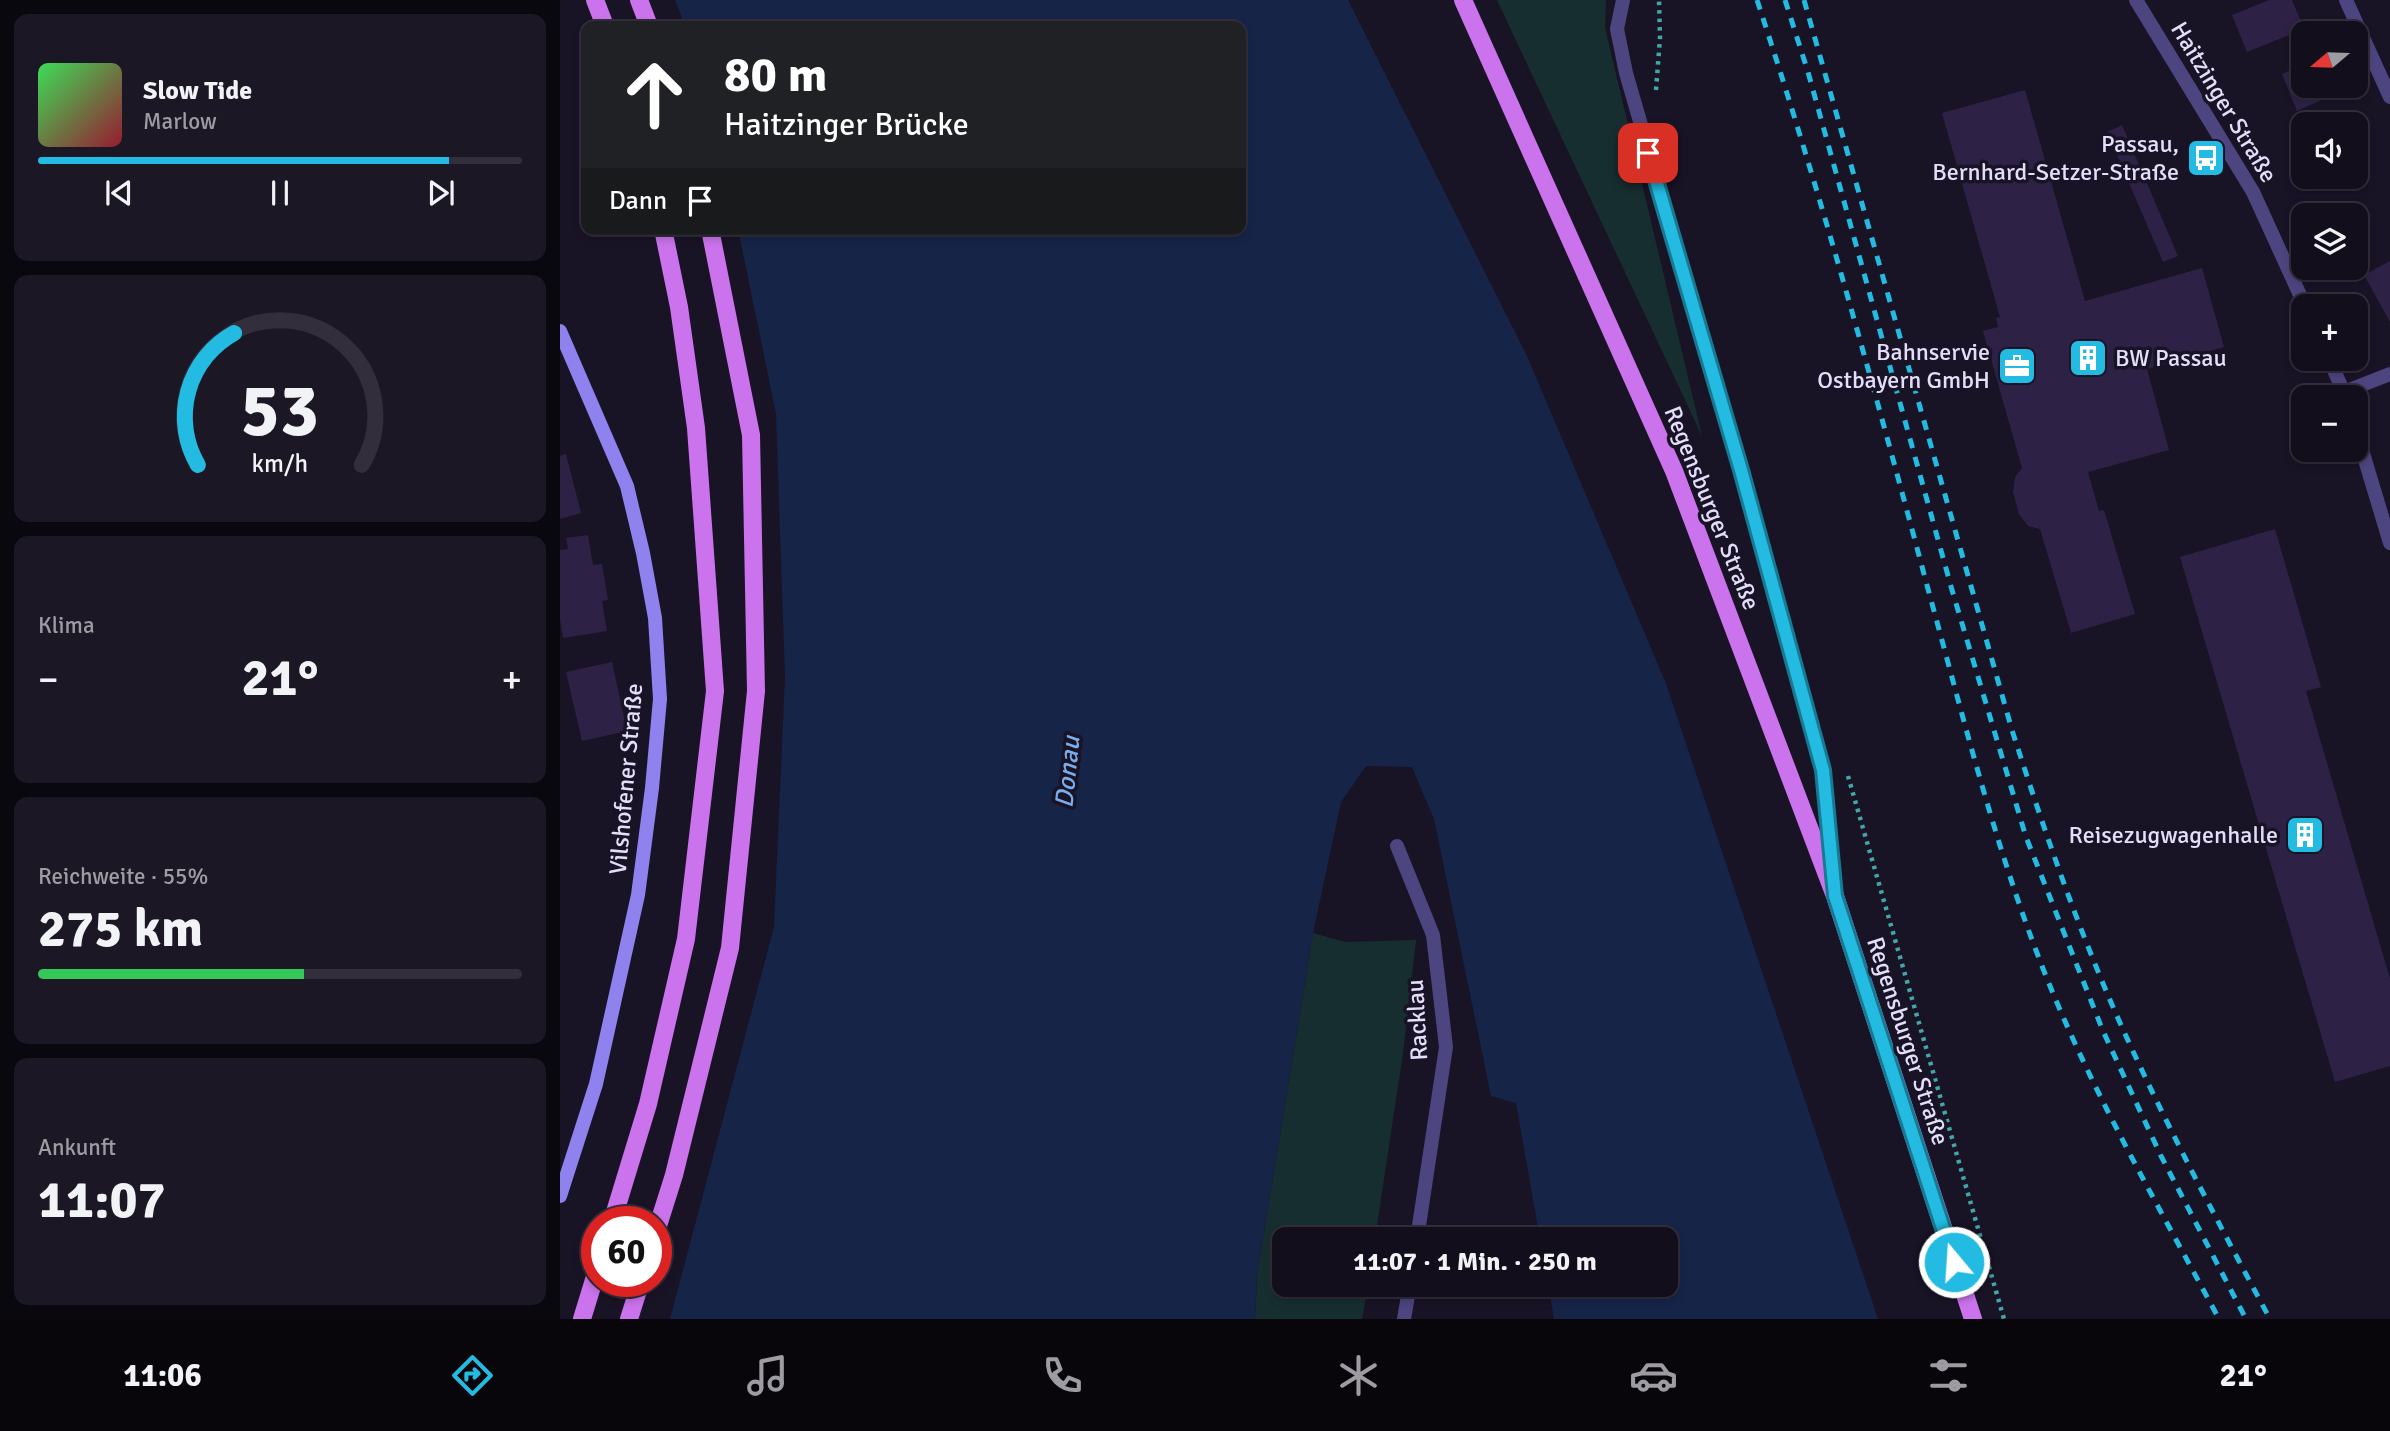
<!DOCTYPE html>
<html lang="de">
<head>
<meta charset="utf-8">
<style>
	body { margin:0; font-family:Signika,sans-serif; background:#1c1725; color:#f1f3f6; height:100vh; display:flex; flex-direction:column; font-size:26px; white-space:nowrap }
	* { box-sizing:border-box; margin:0 }
	p { font-size:23px; color:#9d9ca3 }
	.icon { flex:none; width:38px; height:38px; fill:none; stroke:currentColor; stroke-width:2; stroke-linecap:round; stroke-linejoin:round }
	.map { position:relative; flex:1; overflow:hidden }
	.drawer { display:flex; flex-direction:column; gap:14px; padding:14px; background:#0a080f; width:560px }
	.drawer>* { flex:none }
	.top-card { position:absolute; left:21px; top:21px; width:665px; height:214px; border-radius:14px; box-shadow:0 4px 10px #0003,0 0 0 2px #322e3b; background:#202124; color:#fff; overflow:hidden }
	.needle { width:46px; rotate:251deg }
	.controls { position:absolute; left:1731px; top:21px; display:grid; gap:14px }
	.controls a { display:grid; place-items:center; width:77px; height:77px; border-radius:14px; background:#130e1c; box-shadow:0 4px 10px #0003,0 0 0 2px #322e3b; font-size:35px }
	.speed { position:absolute; left:21px; top:1206px; display:flex; gap:14px; font-size:35px; font-weight:700; text-align:center }
	.speed>* { display:grid; place-content:center; width:91px; height:91px; border-radius:50%; background:#130e1c; box-shadow:0 4px 10px #0003,0 0 0 2px #322e3b; line-height:1 }
	.speed .limit { border:10px solid #d22; background:#fff; color:#111 }
	.pin { position:absolute; display:grid; place-items:center; width:60px; height:60px; color:#fff; margin:-30px; border-radius:14px; box-shadow:0 4px 10px #0006 }
	.me { position:absolute; width:77px; margin:-38px; rotate:342deg; stroke-linejoin:round; filter:drop-shadow(0 0 5px #0008) }
	.turn { display:flex; align-items:center; gap:24px; height:147px; padding:0 28px; font-size:32px }
	.turn .icon { width:91px; height:91px; stroke-width:2.5 }
	.turn b { display:block; font-size:49px; line-height:60px }
	.then { display:flex; align-items:center; height:66px; padding:0 28px; background:#0003; gap:14px; font-size:26px }
	.big { font-size:52px; font-weight:700; line-height:1.1 }
	.drawer .widget { flex:1; display:flex; flex-direction:column; justify-content:center; gap:10px; min-width:0; padding:0 24px; border-radius:14px; background:#1c1725 }
	.drawer .dial { align-items:center; gap:0 }
	.dial svg { height:182px; overflow:visible; fill:none; stroke:#322e3b; stroke-width:7; stroke-linecap:round; text-anchor:middle }
	.dial text { fill:#f1f3f6; stroke:none }
	.song { display:flex; align-items:center; gap:21px }
	.cover { width:84px; height:84px; border-radius:10px; background:linear-gradient(135deg,hsl(130 70% 55%),hsl(350 70% 35%)) }
	.played { height:7px; border-radius:4px; background:linear-gradient(90deg,#23bbe1 85%,#322e3b 85%) }
	.keys { display:flex; justify-content:space-around; direction:ltr }
	.heat { display:flex; justify-content:space-between; align-items:center; font-size:38px; direction:ltr }
	.charge { height:10px; border-radius:5px; background:linear-gradient(90deg,#34c759 55%,#322e3b 0) }
	.trip { position:absolute; left:712px; top:1227px; width:406px; height:70px; border-radius:14px; background:#130e1c; box-shadow:0 4px 10px #0003,0 0 0 2px #322e3b; font-weight:700; line-height:70px; text-align:center }
	.tabs { display:flex; height:112px; justify-content:space-around; align-items:center; background:#08060b; color:#9d9ca3 }
	.tabs .icon { width:49px; height:49px }
	.tabs .current { color:#23bbe1 }
	.tabs b { font-size:32px; color:#f1f3f6 }
	main { display:flex; flex:1; min-height:0 }
	.map>svg:first-child { display:block }
	.green { fill:#172e30 }
	.water { fill:#162448 }
	.building { fill:#2d2245 }
	.lines { fill:none; stroke-linecap:round; stroke-linejoin:round }
	.path { stroke:#41a7ab; stroke-width:4.5; stroke-dasharray:3.5 5; stroke-linecap:butt }
	.street { stroke:#4d457f; stroke-width:14 }
	.secondary { stroke:#8f81ee; stroke-width:14 }
	.primary { stroke:#cb73ec; stroke-width:18 }
	.rail { stroke:#23bbe1; stroke-width:5; stroke-dasharray:10 9; stroke-linecap:butt }
	.route-casing { stroke:#177a92; stroke-width:18 }
	.route { stroke:#23bbe1; stroke-width:12 }
	.labels { text-anchor:middle; stroke-width:7; stroke-linejoin:round; paint-order:stroke }
	.street-label { font-size:24px; fill:#e4defa; stroke:#191326 }
	.poi-label { font-size:24px; fill:#e4defa; stroke:#191326; text-anchor:end }
	.water-label { font-size:26px; font-style:italic; fill:#79aced; stroke:#191326 }
</style>
</head>
<body>
<main>
<section class="drawer">
<div class="widget">
<div class="song"><i class="cover"></i><div><b>Slow Tide</b><p>Marlow</p></div></div>
<div class="played"></div>
<div class="keys"><svg class="icon" aria-label="previous" viewBox="0 0 24 24"><path d="M18 5L8 12l10 7zM5 5v14"/></svg><svg class="icon" aria-label="pause" viewBox="0 0 24 24"><path d="M8 5v14M16 5v14"/></svg><svg class="icon" aria-label="next" viewBox="0 0 24 24"><path d="M6 5l10 7-10 7zM19 5v14"/></svg></div>
</div>
<div class="widget dial"><svg viewBox="0 0 100 80">
<path d="M14 69A42 42 0 1 1 86 69"/>
<path d="M14 69A42 42 0 0 1 30 11" stroke="#23bbe1"/>
<text x="50" y="56" font-size="32" font-weight="700">53</text>
<text x="50" y="72" font-size="11">km/h</text>
</svg></div>
<div class="widget"><p>Klima</p>
<div class="heat"><a>−</a><b class="big">21°</b><a>+</a></div>
</div>
<div class="widget"><p>Reichweite · 55%</p><b class="big">275 km</b><div class="charge"></div></div>
<div class="widget"><p>Ankunft</p><b class="big">11:07</b></div>
</section>
<div class="map">
<svg width="1830" height="1319" viewBox="0 0 1830 1319">
	<rect width="100%" height="100%" fill="#191326"/>
	<path class="green" d="M937 0H1046L1045 28 1142 436Z
		M753 933 785 942 856 940 843 1053 815 1239H724V1284L808 1285 802 1319H695L697 1275Z"/>
	<path class="water" d="M115 0H788L967 356 1105 681 1318 1319H994L988 1285 1106 1284V1239H980L956 1103 931 1096 874 819 852 767 806 766 781 802 753 933 697 1275 695 1319H110L214 927 225 677 216 414 178 229H681V26H125Z"/>
	<path class="building" d="M1709 0H1732L1744 29 1687 52 1672 15Z
		M1743 65V86H1778L1780 92 1737 111 1722 74Z
		M1465 90 1525 301 1642 268 1664 347 1587 369 1609 450 1528 472 1539 511 1544 510 1575 614 1511 633 1480 529 1468 526 1459 514 1453 492 1455 477 1462 468 1423 331 1438 327 1436 318 1440 317 1382 113Z
		M1789 116 1794 124H1771Z
		M1562 125 1618 256 1603 262 1547 132Z
		M1796 128 1806 151 1796 156Z
		M1830 261V322L1804 275Z
		M6 454 21 513 0 519V456Z
		M1715 529 1761 687 1746 691 1830 979V1066L1775 1082 1620 557Z
		M28 535 33 565 42 564 48 600 42 601 47 631 3 638 0 620V550L8 549 6 538Z
		M52 662 67 731 22 741 6 672Z"/>
	<g class="lines">
		<path class="path" d="M1096 90 1100 38 1099 0
			M1288 776 1444 1319"/>
		<path class="street" d="M1063 0 1057 29 1066 73 1181 470 1263 770 1273 880
			M1576 0 1693 192 1745 306
			M1786 0 1830 97
			M1769 359 1786 397
			M1784 392 1830 374
			M1796 430 1830 543
			M837 846 873 935 886 1047 857 1239
			M844 1319 850 1284"/>
		<path class="secondary" d="M0 331 67 486 83 553 95 618 100 699 92 788 78 895 36 1084 0 1196"/>
		<path class="primary" d="M35 0 45 26
			M79 0 89 26
			M903 0 1114 471 1275 896 1413 1319
			M52 1222 88 1104 126 939 155 691 136 428 119 307 103 229
			M96 1232 114 1175 170 948 196 691 191 435 150 229
			M22 1319 37 1270
			M69 1319 81 1281"/>
		<path class="rail" d="M1197 0C1261 194 1315 391 1368 589 1403 716 1434 843 1482 966 1530 1089 1597 1203 1659 1319
			M1225 0 1248 72 1392 590 1466 837 1543 1031 1601 1156 1686 1319
			M1244 0 1452 730C1484 830 1518 929 1561 1025 1606 1125 1658 1222 1710 1319"/>
	</g>
	<g class="lines">
		<defs>
			<path id="route" d="M1088 153 1181 470 1263 770 1275 896 1394 1262"/>
		</defs>
		<use href="#route" class="route-casing"/>
		<use href="#route" class="route"/>
	</g>
	<defs>
		<symbol id="bus-square" viewBox="-11 -11 22 22"><rect x="-9" y="-9" width="18" height="18" rx="4" fill="#23bbe1" stroke="#191326"/><path d="M-5-6H5V4H4V6H2V4H-2V6H-4V4H-5ZM-3.5-4V0h7V-4ZM-3.5 1.2v1.5H-2V1.2ZM2 1.2v1.5H3.5V1.2Z" fill="#fff"/></symbol>
		<symbol id="building-square" viewBox="-11 -11 22 22"><rect x="-9" y="-9" width="18" height="18" rx="4" fill="#23bbe1" stroke="#191326"/><path d="M-4-6H4V6H1V3H-1V6H-4ZM-2.5-4.3h1.7v1.8h-1.7ZM.8-4.3h1.7v1.8H.8ZM-2.5-1h1.7V.8h-1.7ZM.8-1h1.7V.8H.8Z" fill="#fff"/></symbol>
		<symbol id="office-square" viewBox="-11 -11 22 22"><rect x="-9" y="-9" width="18" height="18" rx="4" fill="#23bbe1" stroke="#191326"/><path d="M-6-3h4V-5.5h4V-3h4V5H-6ZM-1-4.5V-3h2v-1.5ZM-6 0V1H6V0Z" fill="#fff"/></symbol>
	</defs>
	<g fill-rule="evenodd">
		<use href="#bus-square" x="1624" y="136" width="44" height="44"/>
		<use href="#building-square" x="1506" y="336" width="44" height="44"/>
		<use href="#office-square" x="1435" y="344" width="44" height="44"/>
		<use href="#building-square" x="1723" y="813" width="44" height="44"/>
	</g>
	<g class="labels">
		<g class="street-label">
			<text transform="translate(1664 102) rotate(59)" y="8">Haitzinger Straße</text>
			<text transform="translate(1152 508) rotate(68)" y="8">Regensburger Straße</text>
			<text transform="translate(66 779) rotate(-85)" y="8">Vilshofener Straße</text>
			<text transform="translate(857 1020) rotate(-93)" y="8">Racklau</text>
			<text transform="translate(1348 1041) rotate(72)" y="8">Regensburger Straße</text>
		</g>
		<g class="poi-label">
			<text x="1619" y="152">Passau,<tspan x="1619" dy="28">Bernhard-Setzer-Straße</tspan></text>
			<text x="1430" y="360">Bahnservie<tspan x="1430" dy="28">Ostbayern GmbH</tspan></text>
			<text x="1555" y="366" text-anchor="start">BW Passau</text>
			<text x="1718" y="843">Reisezugwagenhalle</text>
		</g>
		<g class="water-label">
			<text transform="translate(507 772) rotate(-84)" y="9">Donau</text>
		</g>
	</g>
</svg>
<div class="controls">
<a><svg class="needle" viewBox="-14 -14 28 28"><path d="M0-13l5 13h-10z" fill="#e53935"/><path d="M0 13l5-13h-10z" fill="#9d9ca3"/></svg></a>
<a><svg class="icon" aria-label="sound" viewBox="0 0 24 24"><path d="M4 9h4l5-4v14l-5-4H4zM17 9q2 3 0 6"/></svg></a>
<a><svg class="icon" aria-label="layers" viewBox="0 0 24 24"><path d="M12 4l9 5-9 5-9-5zM3 14l9 5 9-5"/></svg></a>
<a>+</a>
<a>−</a>
</div>
<div class="speed"><div class="limit">60</div></div>
<div class="pin" style="left:1088px;top:153px;background:#d93025"><svg class="icon" aria-label="arrive" viewBox="0 0 24 24"><path d="M6 21V4h12l-3 4 3 4H6"/></svg></div>
<svg class="me" style="left:1394px;top:1262px" viewBox="-20 -20 40 40"><circle r="17" fill="#23bbe1" stroke="#fff" stroke-width="3"/><path d="M0-11L8 9 0 5-8 9z" fill="#fff"/></svg>
<div class="trip">11:07 · 1 Min. · 250 m</div>
<div class="top-card">
<div class="turn"><svg class="icon" aria-label="ahead" viewBox="0 0 24 24"><path d="M12 20V5M6 11l6-6 6 6"/></svg><div><b>80 m</b>Haitzinger Brücke</div></div>
<div class="then">Dann<svg class="icon" aria-label="arrive" viewBox="0 0 24 24"><path d="M6 21V4h12l-3 4 3 4H6"/></svg></div>
</div>
</div>
</main>
<nav class="tabs">
<b>11:06</b>
<svg class="icon current" aria-label="directions" viewBox="0 0 24 24"><path d="M12 3l9 9-9 9-9-9zM9 14v-3h6M13 9l2 2-2 2"/></svg>
<svg class="icon" aria-label="music" viewBox="0 0 24 24"><path d="M9 18V5l10-2v13"/><circle cx="6" cy="18" r="3"/><circle cx="16" cy="16" r="3"/></svg>
<svg class="icon" aria-label="phone" viewBox="0 0 24 24"><path d="M5 4h4l2 5-3 2q2 4 5 5l2-3 5 2v4C11 20 4 13 5 4z"/></svg>
<svg class="icon" aria-label="climate" viewBox="0 0 24 24"><path d="M12 3v18M4 7l16 10M4 17L20 7"/></svg>
<svg class="icon" aria-label="car" viewBox="0 0 24 24"><path d="M5 17H2v-5l4-1 3-4h7l3 4 3 1v5h-3M9 17h6M6 11h13"/><circle cx="7" cy="17" r="2"/><circle cx="17" cy="17" r="2"/></svg>
<svg class="icon" aria-label="filters" viewBox="0 0 24 24"><path d="M4 7h16M4 17h16"/><circle cx="9" cy="7" r="2"/><circle cx="15" cy="17" r="2"/></svg>
<b>21°</b>
</nav>
</body>
</html>
